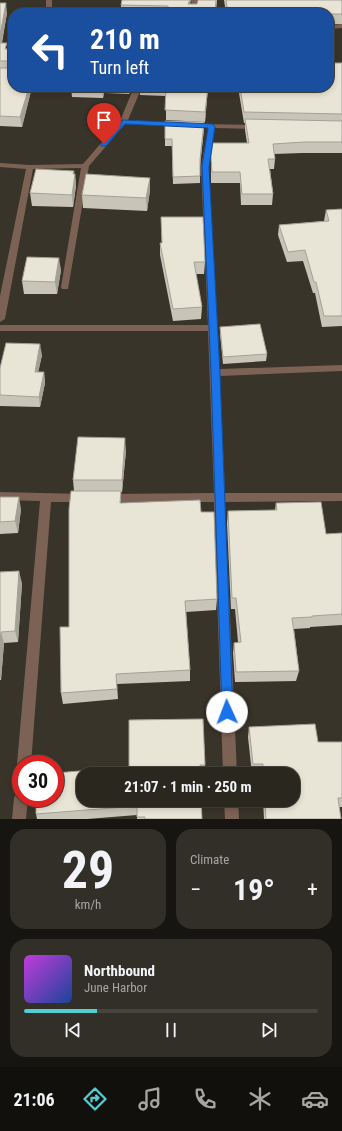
<!DOCTYPE html>
<html lang="en">
<head>
<meta charset="utf-8">
<style>
	body { margin:0; font-family:"Roboto Condensed",sans-serif; background:#322f28; color:#f1f3f6; height:100vh; display:flex; flex-direction:column; font-size:15px; white-space:nowrap }
	* { box-sizing:border-box; margin:0 }
	p { font-size:13px; color:#a5a5a4 }
	.icon { flex:none; width:22px; height:22px; fill:none; stroke:currentColor; stroke-width:2; stroke-linecap:round; stroke-linejoin:round }
	.map { position:relative; height:819px; overflow:hidden }
	.details { display:flex; flex-direction:column; gap:10px; padding:10px; background:#171511; flex:1 }
	.details>* { flex:none }
	.top-card { position:absolute; left:8px; top:8px; width:326px; height:84px; border-radius:16px; box-shadow:0 2px 6px #0003,0 0 0 1px #46443d; background:#1a4fa0; color:#fff; overflow:hidden }
	.speed { position:absolute; left:12px; top:755px; display:flex; gap:8px; font-size:20px; font-weight:700; text-align:center }
	.speed>* { display:grid; place-content:center; width:52px; height:52px; border-radius:50%; background:#2a271f; box-shadow:0 2px 6px #0003,0 0 0 1px #46443d; line-height:1 }
	.speed .limit { border:6px solid #d22; background:#fff; color:#111 }
	.pin { position:absolute; display:grid; place-items:center; width:34px; height:34px; color:#fff; margin:-41px -17px; border-radius:50% 50% 50% 0; rotate:-45deg; box-shadow:0 0 4px #0007 }
	.pin .icon { rotate:45deg }
	.me { position:absolute; width:44px; margin:-22px; rotate:358deg; stroke-linejoin:round; filter:drop-shadow(0 0 3px #0008) }
	.turn { display:flex; align-items:center; gap:14px; height:84px; padding:0 16px; font-size:18px }
	.turn .icon { width:52px; height:52px; stroke-width:2.5 }
	.turn b { display:block; font-size:28px; line-height:34px }
	.big { font-size:30px; font-weight:700; line-height:1.1 }
	.details .widget { flex:1; display:flex; flex-direction:column; justify-content:center; gap:6px; min-width:0; padding:0 14px; border-radius:16px; background:#322f28 }
	.details .dial { align-items:center; gap:0 }
	.dial b { font-size:52px; line-height:1 }
	.song { display:flex; align-items:center; gap:12px }
	.cover { width:48px; height:48px; border-radius:6px; background:linear-gradient(135deg,hsl(290 70% 55%),hsl(220 70% 35%)) }
	.played { height:4px; border-radius:2px; background:linear-gradient(90deg,#52cdd0 25%,#46443d 25%) }
	.keys { display:flex; justify-content:space-around; direction:ltr }
	.heat { display:flex; justify-content:space-between; align-items:center; font-size:22px; direction:ltr }
	.details .tiles { flex:1; display:grid; gap:10px; grid-template-columns:1fr 1fr }
	.widget:last-child { grid-column:span 2 }
	.trip { position:absolute; left:76px; top:767px; width:224px; height:40px; border-radius:16px; background:#2a271f; box-shadow:0 2px 6px #0003,0 0 0 1px #46443d; font-weight:700; line-height:40px; text-align:center }
	.tab-bar { display:flex; height:64px; justify-content:space-around; align-items:center; background:#11100c; color:#a5a5a4 }
	.tab-bar .icon { width:28px; height:28px }
	.tab-bar .current { color:#52cdd0 }
	.tab-bar b { font-size:18px; color:#f1f3f6 }
	.map>svg:first-child { display:block }
	.lines { fill:none; stroke-linecap:round; stroke-linejoin:round }
	.minor { fill:#7b6254; fill-rule:evenodd }
	.wall { fill:#c8c5b8 }
	.shaded-wall { fill:#a3a096 }
	.building { fill:#e9e5d6; stroke:#a3a096 }
	.route { fill:#1a73e8; stroke:#114b97 }
</style>
</head>
<body>
<div class="map">
<svg width="342" height="819" viewBox="0 0 342 819">
	<rect width="100%" height="100%" fill="#383429"/>
	<g class="lines">
		<path class="minor" d="M46 0H52V13H46Z
			M191 0H197L198 6 195 13H189L192 6Z
			M342 24V28L329 29V25Z
			M134 87H142L128 120 179 123 183 125 179 127 125 124 89 166 68 289H62L61 287 81 168 33 169 5 319 0 322V296L26 169 0 167V163L30 165 83 164 120 121Z
			M202 124 257 125 261 127 257 129 215 128 209 167 220 369 342 365V371L220 376 225 493H342V501L225 502 237 774H223L214 502H108L104 501 103 498 104 495 108 494 214 493 208 331H0V325H208L201 167 208 128H202Z
			M0 492 84 494 88 495 89 498 88 501 84 502H51L31 764H21V769L17 764 40 501 0 500Z
			M21 791V798H28L26 819H12L14 798 16 793Z
			M224 800H238L239 819H225Z"/>
	</g>
	<path class="wall" d="M198 0H217L216 13H121V5L190 4H197Z
		M224 0H342V24H329V13H226Z
		M0 3 7 13 2 43 7 49 32 87 22 127 0 126Z
		M331 63H342V153H302L274 154 275 159 274 169H270L273 194 272 205H241L240 183H211V156L247 143 245 130V123H244L238 87H329Z
		M71 87H133L129 94 104 93 103 98 72 97Z
		M140 87H208L205 122 166 120V96L140 95Z
		M165 121 204 122V129L200 164V183L173 184 172 146H165Z
		M74 174H75L76 186 73 207 32 206 30 193Z
		M150 190 147 211 83 208 82 195Z
		M342 209V326L322 327 315 293H313L303 261 287 262 278 235 279 225 324 221 326 210Z
		M161 217 205 262 204 274H196L202 307 201 319 173 321 160 255V243H162Z
		M61 270 57 294H24L22 281Z
		M220 327 267 354 266 361 223 364 220 334Z
		M42 355 38 372H44L45 383 40 407 0 406V368Z
		M126 451 122 492H121V503L201 512 217 599 216 610 186 612 190 670V681L117 684 118 699 63 704 61 693 69 627 74 491 73 480Z
		M0 497 21 509 18 533 0 534Z
		M276 503 326 534 342 533V625L310 627V628L294 629 299 671 296 681 235 682 233 653 234 643 238 642 235 609H231L227 523 228 511 275 510Z
		M0 572 22 583 18 642 4 643 1 680H0Z
		M203 719 205 765V774H83V800H201L202 819H137V815L87 819H37L36 814V798H55V773L129 767V720Z
		M249 727 318 742H342V807H339L341 819H264L263 800H293V774H252L248 737Z"/>
	<path class="shaded-wall" d="M190 0H191L190 6 188 4Z
		M6 3 7 13 0 51V35Z
		M29 87H32L22 127 20 117Z
		M102 87H103L104 93 103 98Z
		M129 87H133L129 94Z
		M208 87 205 122V112Z
		M204 122V129L200 167V160Z
		M74 171 75 178V174L76 186 73 207 72 195Z
		M150 178V190L147 211 146 198Z
		M59 258 61 270 57 294 55 282Z
		M40 344 42 355 36 383 35 372Z
		M44 372 45 383 40 407 39 397Z
		M125 438 126 451 122 492V480Z
		M121 491V504L120 503Z
		M19 497 21 509 18 533 15 521Z
		M19 571 22 583 18 642 15 631Z
		M1 632 4 643 1 680 0 677V640Z"/>
	<path class="building" d="M122 0H190L188 4H197L198 0H216L215 13H169L168 6 121 5Z
		M226 0H342V14H329V13H228Z
		M0 3H6L0 35Z
		M0 43H7L5 49H13V62L12 61H0Z
		M329 62 331 63H342V114L244 112 240 87H329Z
		M13 63V87H29L20 117 0 116V68H12Z
		M71 87H102V88Z
		M166 87H208L205 112 165 110Z
		M245 119 342 121V142H304L273 144 275 159H268L273 194H242L240 172H212L211 156 213 143H249Z
		M165 121 204 122 200 160V176L173 177 172 139H165Z
		M36 169 74 171 73 174H75L72 195 30 193Z
		M86 174 150 178 146 198 82 195Z
		M342 209V316H324L316 282H314L305 250 288 252 279 225 329 221 326 210Z
		M161 217H203L205 262H194L202 307 173 309 160 243H162Z
		M27 257 59 258 55 282 22 281Z
		M260 324 267 354 223 357 220 327Z
		M6 343 40 344 35 372H44L39 397 0 395V368Z
		M78 437 125 438 122 480H73Z
		M71 491H121L120 503 200 500 201 512H214L217 599 185 601 190 670 116 674 117 689 61 693 60 627H69V509Z
		M0 497H19L15 521 0 522Z
		M321 502 326 534 342 533V614L312 616V617L292 618 299 671 236 672 234 643 241 642 236 598H232L228 511 277 510 276 503Z
		M19 571 15 631 1 632 0 640V572Z
		M203 719 205 765H200V774H83V800H201L202 819H145V817H137V806L36 814V798H55V773L129 767V720Z
		M315 724 318 742H342V798H338L341 819H266L265 800H293V774H263V764H253L249 727Z"/>
	<path class="route" d="M123 120 212 124 215 126 209 167 220 373 233 712 232 716 227 718 223 716 222 712 211 373 202 167 208 128 125 124 106 146H101V143L121 121Z"/>
</svg>
<div class="speed"><div class="limit">30</div></div>
<div class="pin" style="left:104px;top:144px;background:#d93025"><svg class="icon" aria-label="arrive" viewBox="0 0 24 24"><path d="M6 21V4h12l-3 4 3 4H6"/></svg></div>
<svg class="me" style="left:227px;top:712px" viewBox="-20 -20 40 40"><circle r="19" fill="#fff"/><path d="M0-13L10 11 0 6-10 11z" fill="#1a73e8"/></svg>
<div class="trip">21:07 · 1 min · 250 m</div>
<div class="top-card">
<div class="turn"><svg class="icon" aria-label="left" viewBox="0 0 24 24"><path d="M17 20v-9H6M10 6l-5 5 5 5"/></svg><div><b>210 m</b>Turn left</div></div>
</div>
</div>
<section class="details">
<div class="tiles">
<div class="widget dial"><b>29</b><p>km/h</p></div>
<div class="widget"><p>Climate</p>
<div class="heat"><a>−</a><b class="big">19°</b><a>+</a></div>
</div>
<div class="widget">
<div class="song"><i class="cover"></i><div><b>Northbound</b><p>June Harbor</p></div></div>
<div class="played"></div>
<div class="keys"><svg class="icon" aria-label="previous" viewBox="0 0 24 24"><path d="M18 5L8 12l10 7zM5 5v14"/></svg><svg class="icon" aria-label="pause" viewBox="0 0 24 24"><path d="M8 5v14M16 5v14"/></svg><svg class="icon" aria-label="next" viewBox="0 0 24 24"><path d="M6 5l10 7-10 7zM19 5v14"/></svg></div>
</div>
</div>
</section>
<nav class="tab-bar">
<b>21:06</b>
<svg class="icon current" aria-label="directions" viewBox="0 0 24 24"><path d="M12 3l9 9-9 9-9-9zM9 14v-3h6M13 9l2 2-2 2"/></svg>
<svg class="icon" aria-label="music" viewBox="0 0 24 24"><path d="M9 18V5l10-2v13"/><circle cx="6" cy="18" r="3"/><circle cx="16" cy="16" r="3"/></svg>
<svg class="icon" aria-label="phone" viewBox="0 0 24 24"><path d="M5 4h4l2 5-3 2q2 4 5 5l2-3 5 2v4C11 20 4 13 5 4z"/></svg>
<svg class="icon" aria-label="climate" viewBox="0 0 24 24"><path d="M12 3v18M4 7l16 10M4 17L20 7"/></svg>
<svg class="icon" aria-label="car" viewBox="0 0 24 24"><path d="M5 17H2v-5l4-1 3-4h7l3 4 3 1v5h-3M9 17h6M6 11h13"/><circle cx="7" cy="17" r="2"/><circle cx="17" cy="17" r="2"/></svg>
</nav>
</body>
</html>
